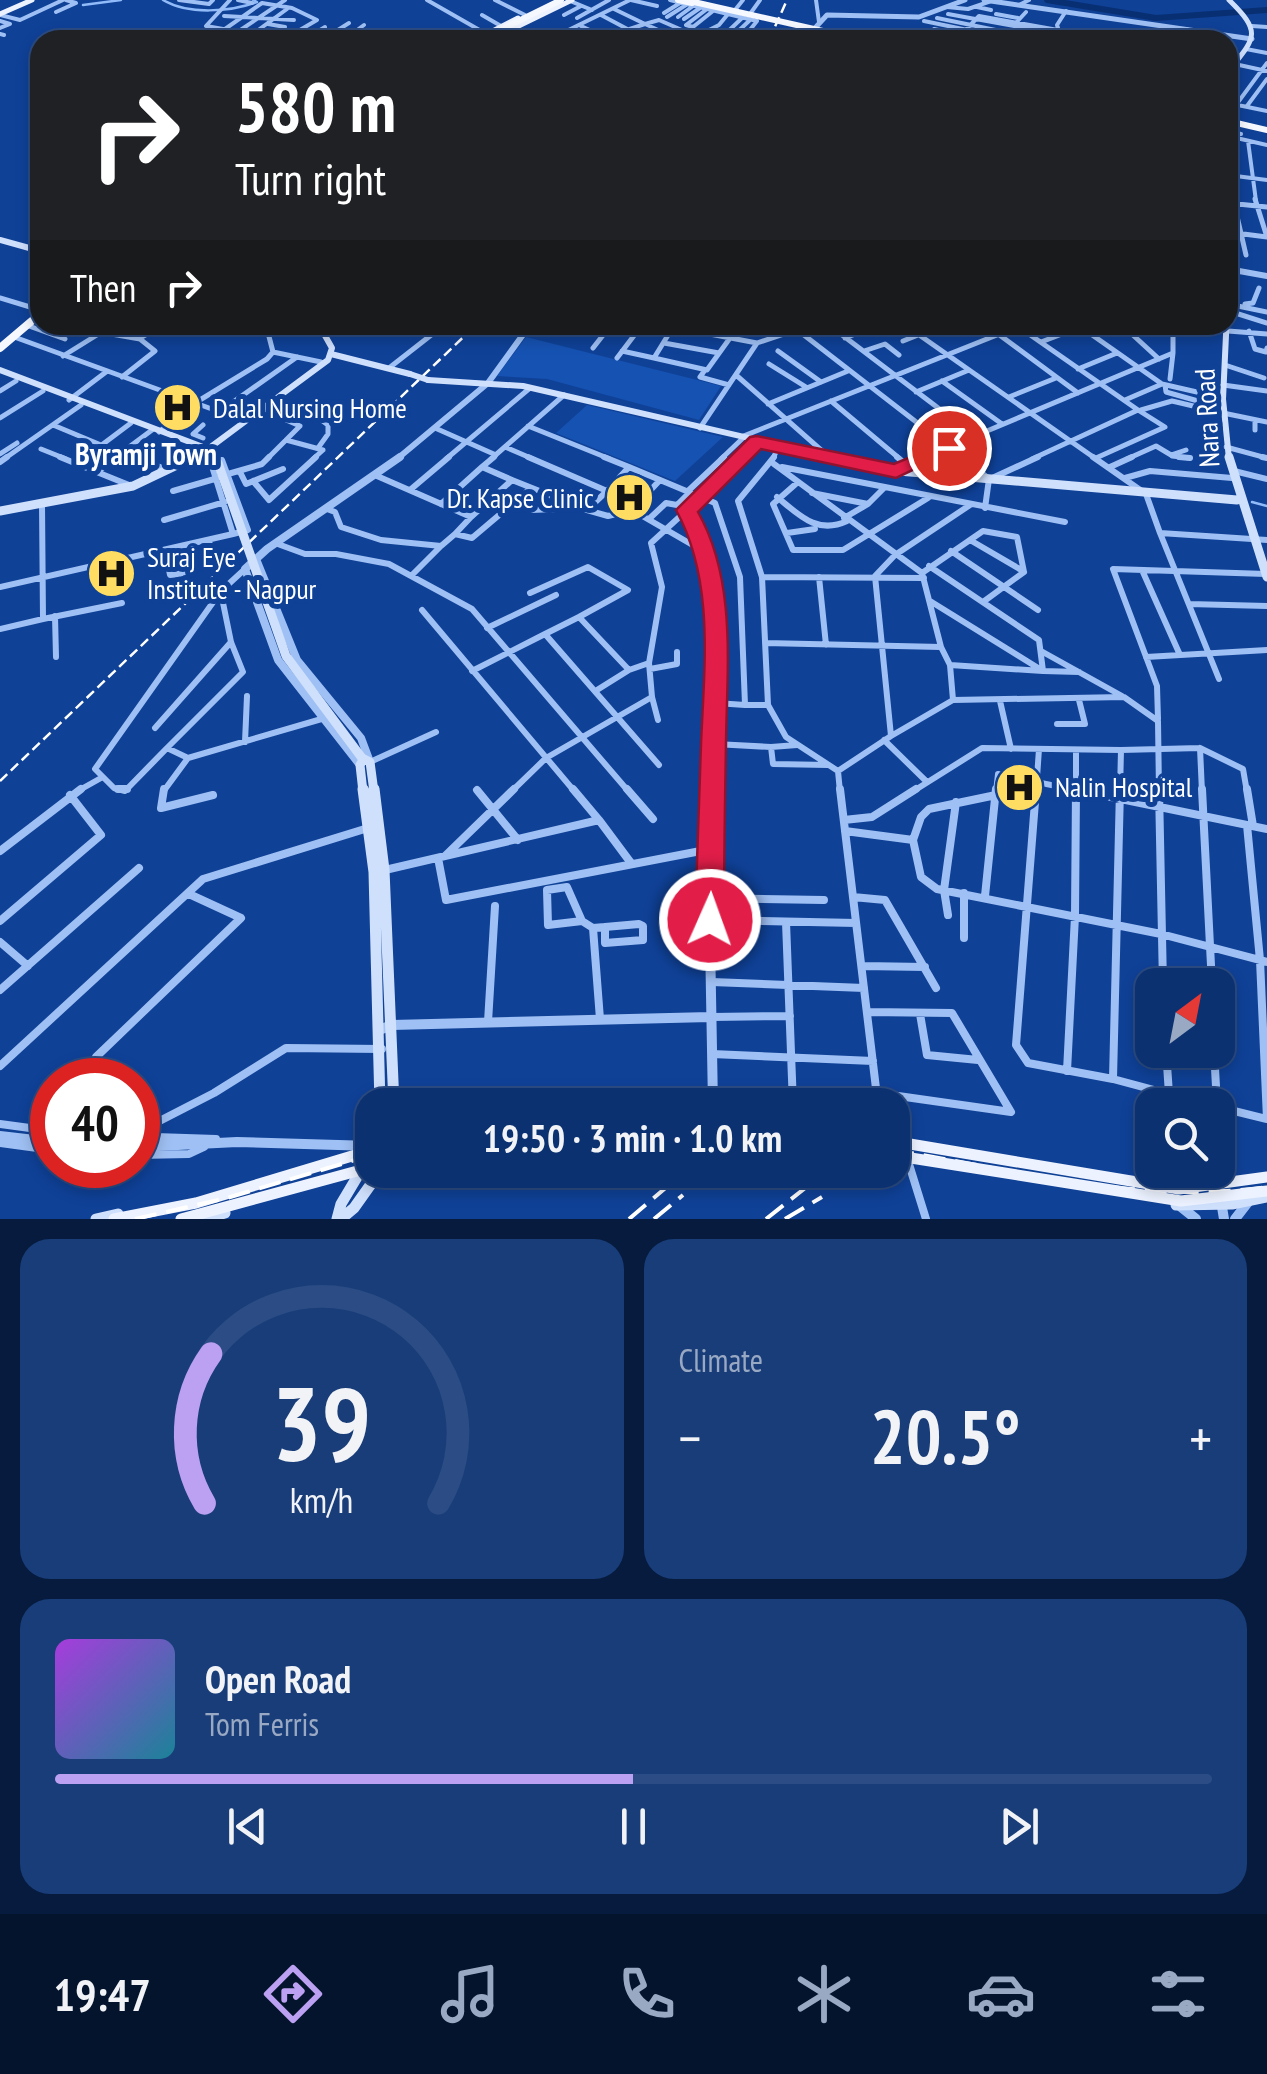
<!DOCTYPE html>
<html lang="en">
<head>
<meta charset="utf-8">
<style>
	body { margin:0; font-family:"PT Sans Narrow",sans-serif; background:#193d79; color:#f1f3f6; height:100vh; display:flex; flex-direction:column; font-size:38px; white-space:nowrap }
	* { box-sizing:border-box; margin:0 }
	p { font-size:32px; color:#9aa9c3 }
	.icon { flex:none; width:55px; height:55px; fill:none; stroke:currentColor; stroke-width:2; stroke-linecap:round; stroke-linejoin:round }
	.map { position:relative; height:1219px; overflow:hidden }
	.panel { display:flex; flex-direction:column; gap:20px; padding:20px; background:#061b3e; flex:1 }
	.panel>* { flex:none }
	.banner { position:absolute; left:30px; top:30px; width:1208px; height:305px; border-radius:30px; box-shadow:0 5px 15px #0003,0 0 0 2px #2b4c84; background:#202124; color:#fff; overflow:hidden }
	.needle { width:65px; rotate:32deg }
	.fabs { position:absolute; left:1135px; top:968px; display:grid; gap:20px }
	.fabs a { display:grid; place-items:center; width:100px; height:100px; border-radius:20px; background:#0b3171; box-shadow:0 5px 15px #0003,0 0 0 2px #2b4c84; font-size:50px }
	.speed { position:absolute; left:30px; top:1058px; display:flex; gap:20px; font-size:50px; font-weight:700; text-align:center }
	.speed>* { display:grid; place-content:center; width:130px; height:130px; border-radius:50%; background:#0b3171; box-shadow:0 5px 15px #0003,0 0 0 2px #2b4c84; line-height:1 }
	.speed .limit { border:15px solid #d22; background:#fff; color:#111 }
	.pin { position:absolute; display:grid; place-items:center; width:85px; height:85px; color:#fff; margin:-42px; border:5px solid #fff; border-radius:50%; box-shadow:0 2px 10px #0007 }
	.me { position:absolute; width:110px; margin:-55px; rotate:2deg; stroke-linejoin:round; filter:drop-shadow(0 0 8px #0008) }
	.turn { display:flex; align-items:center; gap:35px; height:210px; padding:0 40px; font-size:45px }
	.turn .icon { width:130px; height:130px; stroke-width:2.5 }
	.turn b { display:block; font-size:70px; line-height:85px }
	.then { display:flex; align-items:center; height:95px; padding:0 40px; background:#0003; gap:20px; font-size:38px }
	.big { font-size:75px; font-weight:600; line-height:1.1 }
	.panel .widget { flex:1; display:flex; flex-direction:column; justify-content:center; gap:15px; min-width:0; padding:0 35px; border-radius:30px; background:#193d79 }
	.panel .dial { align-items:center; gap:0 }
	.dial svg { height:260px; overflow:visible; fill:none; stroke:#2b4c84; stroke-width:7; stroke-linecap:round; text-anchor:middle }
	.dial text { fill:#f1f3f6; stroke:none }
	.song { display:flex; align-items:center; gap:30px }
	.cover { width:120px; height:120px; border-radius:15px; background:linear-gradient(135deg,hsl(280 70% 55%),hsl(190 70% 35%)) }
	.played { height:10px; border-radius:5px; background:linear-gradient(90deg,#bca0f2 50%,#2b4c84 50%) }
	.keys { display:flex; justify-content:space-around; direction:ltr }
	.heat { display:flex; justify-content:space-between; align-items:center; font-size:55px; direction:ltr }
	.panel .tiles { flex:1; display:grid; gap:20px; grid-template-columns:1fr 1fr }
	.widget:last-child { grid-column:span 2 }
	.trip { position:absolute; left:355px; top:1088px; width:555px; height:100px; border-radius:30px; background:#0b3171; box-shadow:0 5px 15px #0003,0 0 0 2px #2b4c84; font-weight:600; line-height:100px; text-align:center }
	.dock { display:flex; height:160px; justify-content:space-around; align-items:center; background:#04142d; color:#9aa9c3 }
	.dock .icon { width:70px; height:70px }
	.dock .selected { color:#bca0f2 }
	.dock b { font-size:45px; color:#f1f3f6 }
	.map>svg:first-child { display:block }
	.green { fill:#1652b2 }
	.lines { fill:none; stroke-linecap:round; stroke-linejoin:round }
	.stream { stroke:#90baf8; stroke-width:2.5 }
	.river { stroke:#092f73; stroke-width:6 }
	.minor-far3 { stroke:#9fc0f4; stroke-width:4 }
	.minor-far2 { stroke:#9fc0f4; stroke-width:5 }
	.minor-far1 { stroke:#9fc0f4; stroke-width:6 }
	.minor { stroke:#9fc0f4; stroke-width:8 }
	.tertiary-far3 { stroke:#9fc0f4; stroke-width:5 }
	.tertiary-far2 { stroke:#9fc0f4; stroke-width:6 }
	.tertiary-far1 { stroke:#9fc0f4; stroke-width:8 }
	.tertiary { stroke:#9fc0f4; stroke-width:10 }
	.secondary-far3 { stroke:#cfe0fd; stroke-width:5 }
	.secondary-far2 { stroke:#cfe0fd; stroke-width:6 }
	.secondary-far1 { stroke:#cfe0fd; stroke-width:9 }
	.secondary { stroke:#cfe0fd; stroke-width:11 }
	.primary-far1 { stroke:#ecf2ff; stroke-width:5 }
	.primary { stroke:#ecf2ff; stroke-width:11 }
	.trunk-far1 { stroke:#f6f8ff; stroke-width:6 }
	.trunk { stroke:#f6f8ff; stroke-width:8 }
	.rail-far1 { stroke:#fff; stroke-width:2.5; stroke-dasharray:10 5; stroke-linecap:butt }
	.rail { stroke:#fff; stroke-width:4; stroke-dasharray:22 10; stroke-linecap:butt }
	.secondary-bridge-far1 { stroke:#cfe0fd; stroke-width:6 }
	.secondary-bridge { stroke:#cfe0fd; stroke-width:9 }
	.primary-bridge { stroke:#ecf2ff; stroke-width:11 }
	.trunk-bridge { stroke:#f6f8ff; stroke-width:6 }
	.route { fill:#e11d48; stroke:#92132f; stroke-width:2.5 }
	.labels { text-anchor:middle; stroke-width:10; stroke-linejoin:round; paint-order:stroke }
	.poi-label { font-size:28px; fill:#fff; stroke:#0f4197; text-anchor:start }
	.street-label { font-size:28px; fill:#fff; stroke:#0f4197 }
	.neighbourhood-label { font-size:30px; font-weight:bold; fill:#fff; stroke:#0f4197 }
</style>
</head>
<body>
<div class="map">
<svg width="1267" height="1219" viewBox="0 0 1267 1219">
	<rect width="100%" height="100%" fill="#0f4197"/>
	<path class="green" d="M526 337 721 386 699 420 547 379 497 376Z
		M587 405 723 437 675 481 556 433Z"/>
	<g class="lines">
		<path class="stream" d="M163 0C188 15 230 12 257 2L253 0
			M83 5 121 0
			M1252 502 1267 506"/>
		<path class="river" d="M1047 0 1156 18 1267 10"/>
		<path class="minor-far3" d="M179 0 209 4 213 0
			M230 0 206 26 286 40
			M238 0 252 3
			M427 0 497 40
			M495 0 525 15
			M631 0 657 6
			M670 0 757 21 742 40
			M816 0 819 22
			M570 1 592 10
			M1019 5 1029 0
			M947 7 968 9 991 1
			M977 7 991 10
			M614 9 645 24 659 20 698 37 690 40
			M707 9 686 25 693 27 713 11
			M735 10 743 0
			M56 12 76 3 66 0
			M664 13 680 3
			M750 14 760 0
			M948 14 1058 34
			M996 14 1018 18
			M0 15 20 20 63 0
			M482 15 501 26
			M564 15 581 6
			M601 15 648 40
			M224 16 294 20
			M667 17 686 5
			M678 17 693 6
			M577 18 609 0
			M937 18 1044 40
			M684 19 700 8
			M0 21 10 24 0 28
			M924 21 1016 40
			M268 24 285 27 269 37
			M1015 24 1026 12
			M581 26 605 37 645 24 680 40
			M1252 26 1267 27
			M225 29 262 3 292 8 317 20 293 34
			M934 29 987 40
			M239 31 285 0
			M317 32 352 40
			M572 33 584 40
			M927 33 958 40
			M0 34 4 35
			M253 34 287 9
			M697 36 719 25 728 14
			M1060 36 1085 40
			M917 37 932 40
			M345 39 364 25
			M304 40 325 27
			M322 40 349 23
			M366 40 379 31
			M387 40 391 38
			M548 40 630 0
			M719 40 742 18
			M729 40 750 20
			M956 40 979 16 1114 40
			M1062 40 1057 25 1066 11
			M1163 40 1167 34H1181L1187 29
			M1246 49 1267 53
			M1230 63 1267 71
			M1228 103 1267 111
			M1236 105 1267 63
			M1247 106 1267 79
			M1228 131 1241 134
			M1228 136 1267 145
			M1228 137 1231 175
			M1248 141 1256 201
			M1228 175 1267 180
			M1228 176 1234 201"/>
		<path class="minor-far2" d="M1233 199 1246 255
			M1228 203 1267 207
			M1228 232 1267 237 1255 199
			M0 298 40 310
			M1228 304 1267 312
			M1245 304 1253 303 1259 288
			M1229 311 1267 323
			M662 325 673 327
			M791 325 964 459
			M829 325 975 436 1173 353V329L1169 325
			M905 325 1096 459
			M986 325 1078 393
			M1016 325 1138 410 1032 459
			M1078 325 1162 384 1223 398
			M1122 325 1159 359
			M29 326 65 339
			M1228 331 1267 334
			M1249 331 1255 349 1266 352 1267 348
			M100 332 140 339 155 351 122 377
			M921 335 948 325
			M17 338 242 420
			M140 338 163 325
			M845 338 879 325
			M903 341 918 335
			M1041 342 1083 326
			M664 343 719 353
			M593 348 611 325
			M622 351 654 358 673 327 757 343
			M778 351 821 382
			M864 351 885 344 899 355
			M273 352 321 362
			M63 356 113 325
			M617 358 642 325
			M654 358 707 370 730 338
			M769 364 806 387
			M1225 365 1264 378
			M389 368 444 325
			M1078 369 1117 353
			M705 370 700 377 729 385
			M736 375 829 457
			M1170 379 1173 353
			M942 381 1002 424
			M1165 385 1166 392 1198 401
			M1223 385 1267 391
			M0 391 16 381
			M916 392 969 370
			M1009 397 1056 378
			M69 400 106 372
			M1125 400 1162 384
			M831 401 900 459
			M768 404 848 371
			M261 409 300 426 267 459
			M292 409 316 416 328 425V434L318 448
			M1141 410 1172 401 1223 413
			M219 412 297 357
			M1223 413 1267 422
			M0 418 43 391
			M1255 420V430
			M53 425 101 445
			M203 425 193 434 203 438
			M528 426 610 459
			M435 428 496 455
			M700 428 757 343 811 325
			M159 432 195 403 267 359 273 352 266 325
			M741 437 1017 327
			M286 440 323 450 313 459
			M505 447 533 459
			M1226 447 1267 458
			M41 449 66 459
			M0 454 17 443
			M1172 456 1190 458
			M136 457 141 459
			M1096 458 1165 427 1138 410
			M4 459 81 405
			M83 459 131 423
			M113 459 152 430
			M446 459 530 388
			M491 459 564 395
			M721 459 743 438
			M773 459 778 447
			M922 459 973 437
			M1127 459 1156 446 1171 455 1186 450"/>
		<path class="minor-far1" d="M60 457 77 464
			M87 457 77 464 129 485
			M136 457 167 470
			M528 457 607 491 629 467 604 457
			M774 457 738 501 762 577 924 578
			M897 457 908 466
			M961 457 988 478
			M1093 457 1146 494 1160 533 1267 540
			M1179 457 1190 458
			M1262 457 1267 458
			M222 460 248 530 233 534 211 463Z
			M0 462 7 457
			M774 464 922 573 941 647 950 665 953 700 891 736
			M907 466 928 457
			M629 467 715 503 740 577 745 705H768L786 737 838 771 891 736 875 576 895 555 970 505
			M782 467 1065 522
			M1110 467 1132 457
			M98 471 117 457
			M1234 471 1267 479
			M240 472 246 484 283 469
			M228 474 262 464 269 457
			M377 476 471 517 512 480 482 467 494 457
			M1125 478 1150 471 1232 478
			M990 479 1038 457
			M512 480 587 510 607 491
			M660 480 632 510 703 551
			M253 481 269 500 316 457
			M798 482 773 504 793 550H843L928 498
			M410 490 449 457
			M173 491 218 478
			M688 491 724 457
			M812 493 868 504 844 518
			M777 497C799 515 817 535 847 521
			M517 500 531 510 582 508
			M441 504 482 467
			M868 504 884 488
			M985 508 989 479
			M327 509 335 512 341 527 381 540 441 546 455 534
			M587 510 608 516 632 510
			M471 517 455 534 472 538 531 488
			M649 519 666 503 677 505 690 492
			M164 520 225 502
			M787 533 815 529
			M1160 533 1219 679
			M970 540 1023 571
			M275 543 305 554H336L389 564 472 609 629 792
			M165 550 170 575C188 574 201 566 211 551L209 540
			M951 551 1038 610
			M929 566 1039 640 1043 671 1079 672
			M245 569 221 591 95 769 114 788 125 791 167 748 188 758 325 718
			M1142 570 1180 655
			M922 573 983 531 1017 537 1024 572
			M412 575 440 547
			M762 577 768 705
			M819 577 826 645
			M0 587 233 534
			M530 593 588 567 628 590 579 617
			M930 601 1043 671 950 665
			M983 602 1024 572
			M1189 604 1267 606
			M422 610 575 792
			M55 616 56 657
			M43 619 122 603
			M487 628 556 595
			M0 629 43 619 42 504
			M765 643 941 647
			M1041 651 1122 696
			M1146 657 1267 650
			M649 663 662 587 651 543 687 510
			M650 669 677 664V652
			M629 670 649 663 652 697
			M472 671 545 634
			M597 690 629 670 579 617 545 634 659 765
			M953 700 1124 697 1158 721 1159 792
			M1000 701 1011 749
			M716 703 745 705
			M1158 719 1157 686 1113 569 1266 574
			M1057 724H1085L1079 700
			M155 728 231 642
			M884 740 927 782
			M245 742 247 696
			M715 744 771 747
			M797 745 771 747 773 764 828 765
			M167 748 243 672 231 642 221 593
			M1200 748 1243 769 1247 792
			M1121 750 1200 748 1202 792
			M370 762 436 732
			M838 771 840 792
			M76 792 101 778
			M163 792 188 758
			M511 792 546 758 652 697 658 720
			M912 792 982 748 1121 750 1120 792
			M996 792 998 774 1085 792
			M1036 792 1039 749
			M1076 792V750"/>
		<path class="minor" d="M118 789H127
			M164 789 161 808 213 795
			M627 789 653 819
			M840 789 878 1105
			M1036 789 1016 1045 1028 1063 1113 1079
			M1072 789 1267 829
			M1120 789 1113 1079 1169 1094V1105
			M1159 789 1163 985
			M1202 789 1212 985
			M1247 789 1253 826
			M477 790 518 840
			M599 820 631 863
			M844 820 872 817 916 789
			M1247 825 1260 960 1267 1119
			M845 831 913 840 921 877 937 889 1161 934 1267 962
			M913 840 921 817 929 809 996 795
			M0 851 81 789
			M445 856 514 789
			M438 858 446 900 711 849
			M385 870 599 820 573 789
			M567 887 582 921 548 925 547 890Z
			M964 893V938
			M985 896 996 789
			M853 897 885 900 936 988
			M710 898 824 900
			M948 915 944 890 956 802
			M710 920 856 923
			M0 921 101 835 70 795
			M582 921 593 928 605 927
			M786 922 793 1105
			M639 924 643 926V940L605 943V927Z
			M593 928 600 1019
			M0 942 28 966
			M862 966 925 967
			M712 982 864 988
			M0 990 139 868
			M867 1012 952 1013 1011 1112 877 1093
			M920 1014 927 1055 978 1060
			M712 1017 790 1016
			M488 1022 495 906
			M1166 1050 1169 1094 1210 1105
			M1214 1050 1217 1105
			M712 1054 873 1061
			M0 1066 203 879 368 828
			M1067 1071 1075 916 1076 789
			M101 1080 96 1057 241 918 189 894
			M1218 1107 1267 1119
			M0 1124 52 1131
			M140 1131 214 1093 286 1048 382 1049
			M140 1131 155 1137 216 1139
			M0 1143 52 1150
			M138 1155 189 1154 204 1147
			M908 1161 926 1219"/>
		<path class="tertiary-far3" d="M984 0 1252 39
			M811 32 844 40
			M804 40 827 15 919 17 965 0"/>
		<path class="tertiary-far2" d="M1228 269 1267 276
			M397 459 488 383 530 325
			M739 459 757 442"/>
		<path class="tertiary-far1" d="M256 559 297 660 361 738 370 762
			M360 765 278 660 245 569 267 549 400 457
			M715 792C718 701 730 592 687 510L742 457"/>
		<path class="tertiary" d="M379 1030 392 1025 710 1017
			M713 1105 710 939 715 789
			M0 1136 52 1142
			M138 1147 237 1142 372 1146
			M1221 1201 1224 1219
			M1180 1206 1196 1219
			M1235 1219 1249 1201"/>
		<path class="secondary-far3" d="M1228 72C1255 38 1263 33 1229 0"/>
		<path class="secondary-far2" d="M0 240 40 251
			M1228 292 1223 399 1229 459
			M331 354 410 374
			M0 370 203 447
			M428 380 523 386 840 459
			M212 446 328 360 332 348 319 325
			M189 459 204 452"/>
		<path class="secondary-far1" d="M830 457 887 470 1237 500
			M1229 457 1267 577
			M0 511 133 486 194 457
			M362 758 370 762 374 792
			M363 760 360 765 363 792"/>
		<path class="secondary" d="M363 789 374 872 380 1105
			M374 789 384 870 394 1105
			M1176 1205 1232 1204 1267 1197
			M96 1219 118 1214
			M203 1219 225 1213
			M337 1219 341 1204 372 1152
			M341 1219 354 1208 381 1170"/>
		<path class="primary-far1" d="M0 14 32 0
			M475 40 518 18
			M490 40 572 0"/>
		<path class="primary" d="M114 1219 196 1203 372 1150"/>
		<path class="trunk-far1" d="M678 0 692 3
			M1228 121 1267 130"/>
		<path class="trunk" d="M0 348 40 314"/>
		<path class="rail-far1" d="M769 40 787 0
			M0 781 476 325"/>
		<path class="rail" d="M892 1150C1018 1170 1139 1205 1267 1187
			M135 1219 227 1198 372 1155
			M629 1219 669 1185
			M654 1219 683 1195
			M766 1219 809 1185
			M785 1219 822 1197"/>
		<path class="secondary-bridge-far1" d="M410 374 428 380"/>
		<path class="secondary-bridge" d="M218 463 286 656 362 758"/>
		<path class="primary-bridge" d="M892 1141 1179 1189 1267 1177
			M892 1155 1181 1201 1267 1191
			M181 1219 372 1167"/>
		<path class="trunk-bridge" d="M694 2 863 40
			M480 40 561 0"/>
	</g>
	<path class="route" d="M757 436 894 464 949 441 959 448 896 478 761 449 698 512C737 581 727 667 726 744 725 803 724 861 724 920L719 929 710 933 700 929 695 920C697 861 699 802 701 744 704 667 715 581 676 510L750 437Z"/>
	<defs>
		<symbol id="hospital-disc" viewBox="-11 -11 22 22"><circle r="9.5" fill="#ffdc62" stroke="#0f4197"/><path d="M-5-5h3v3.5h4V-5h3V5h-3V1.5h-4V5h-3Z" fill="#111"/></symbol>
	</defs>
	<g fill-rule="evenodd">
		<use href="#hospital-disc" x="150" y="380" width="55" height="55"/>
		<use href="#hospital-disc" x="602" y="470" width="55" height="55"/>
		<use href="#hospital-disc" x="84" y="546" width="55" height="55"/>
		<use href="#hospital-disc" x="992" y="760" width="55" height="55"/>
	</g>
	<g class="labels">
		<g class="poi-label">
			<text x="213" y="418">Dalal Nursing Home</text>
			<text x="594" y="508" text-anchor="end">Dr. Kapse Clinic</text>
			<text x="147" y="567">Suraj Eye<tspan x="147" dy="32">Institute - Nagpur</tspan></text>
			<text x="1055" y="797">Nalin Hospital</text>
		</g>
		<g class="street-label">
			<text transform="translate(1207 418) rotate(-93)" y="10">Nara Road</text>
		</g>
		<g class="neighbourhood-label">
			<text x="146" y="465">Byramji Town</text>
		</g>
	</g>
</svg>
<div class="fabs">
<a><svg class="needle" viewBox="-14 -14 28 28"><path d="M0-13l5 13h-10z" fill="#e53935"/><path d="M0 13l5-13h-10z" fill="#9aa9c3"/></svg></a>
<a><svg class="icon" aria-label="search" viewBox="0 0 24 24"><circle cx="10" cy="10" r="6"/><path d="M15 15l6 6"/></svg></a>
</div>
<div class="speed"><div class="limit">40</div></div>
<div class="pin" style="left:949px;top:448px;background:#d93025"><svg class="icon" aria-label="arrive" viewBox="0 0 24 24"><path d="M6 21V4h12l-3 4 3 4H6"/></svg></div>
<svg class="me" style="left:710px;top:920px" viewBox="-20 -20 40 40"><circle r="17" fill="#e11d48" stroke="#fff" stroke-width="3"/><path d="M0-11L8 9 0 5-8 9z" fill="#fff"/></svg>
<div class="trip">19:50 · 3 min · 1.0 km</div>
<div class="banner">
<div class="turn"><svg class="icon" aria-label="right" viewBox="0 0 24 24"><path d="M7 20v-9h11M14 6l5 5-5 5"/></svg><div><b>580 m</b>Turn right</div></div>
<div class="then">Then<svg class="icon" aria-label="right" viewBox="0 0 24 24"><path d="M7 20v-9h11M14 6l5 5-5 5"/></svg></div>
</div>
</div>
<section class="panel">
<div class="tiles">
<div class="widget dial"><svg viewBox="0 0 100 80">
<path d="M14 69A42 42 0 1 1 86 69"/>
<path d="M14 69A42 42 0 0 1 16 23" stroke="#bca0f2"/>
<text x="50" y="56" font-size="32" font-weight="700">39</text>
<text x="50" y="72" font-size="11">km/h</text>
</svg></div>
<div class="widget"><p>Climate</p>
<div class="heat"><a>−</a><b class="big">20.5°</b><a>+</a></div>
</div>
<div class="widget">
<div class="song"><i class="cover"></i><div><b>Open Road</b><p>Tom Ferris</p></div></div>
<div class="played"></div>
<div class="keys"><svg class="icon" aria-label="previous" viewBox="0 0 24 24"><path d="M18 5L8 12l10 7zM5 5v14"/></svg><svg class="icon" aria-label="pause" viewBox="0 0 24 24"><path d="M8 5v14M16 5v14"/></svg><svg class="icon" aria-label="next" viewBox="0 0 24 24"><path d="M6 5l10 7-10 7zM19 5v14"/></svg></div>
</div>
</div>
</section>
<nav class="dock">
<b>19:47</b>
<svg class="icon selected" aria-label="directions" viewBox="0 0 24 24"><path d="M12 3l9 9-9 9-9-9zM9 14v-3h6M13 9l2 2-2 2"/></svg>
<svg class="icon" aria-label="music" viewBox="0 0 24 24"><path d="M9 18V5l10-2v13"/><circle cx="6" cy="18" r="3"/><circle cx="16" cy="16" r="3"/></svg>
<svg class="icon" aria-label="phone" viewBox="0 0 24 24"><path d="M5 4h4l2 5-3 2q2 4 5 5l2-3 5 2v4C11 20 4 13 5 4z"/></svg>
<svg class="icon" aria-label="climate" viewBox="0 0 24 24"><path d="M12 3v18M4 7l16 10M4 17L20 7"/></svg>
<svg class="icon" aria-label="car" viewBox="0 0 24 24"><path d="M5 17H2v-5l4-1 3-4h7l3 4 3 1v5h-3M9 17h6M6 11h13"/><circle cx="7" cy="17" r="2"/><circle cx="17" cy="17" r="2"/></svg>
<svg class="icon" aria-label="filters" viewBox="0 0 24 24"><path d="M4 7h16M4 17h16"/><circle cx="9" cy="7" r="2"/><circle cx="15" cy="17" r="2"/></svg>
</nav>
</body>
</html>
